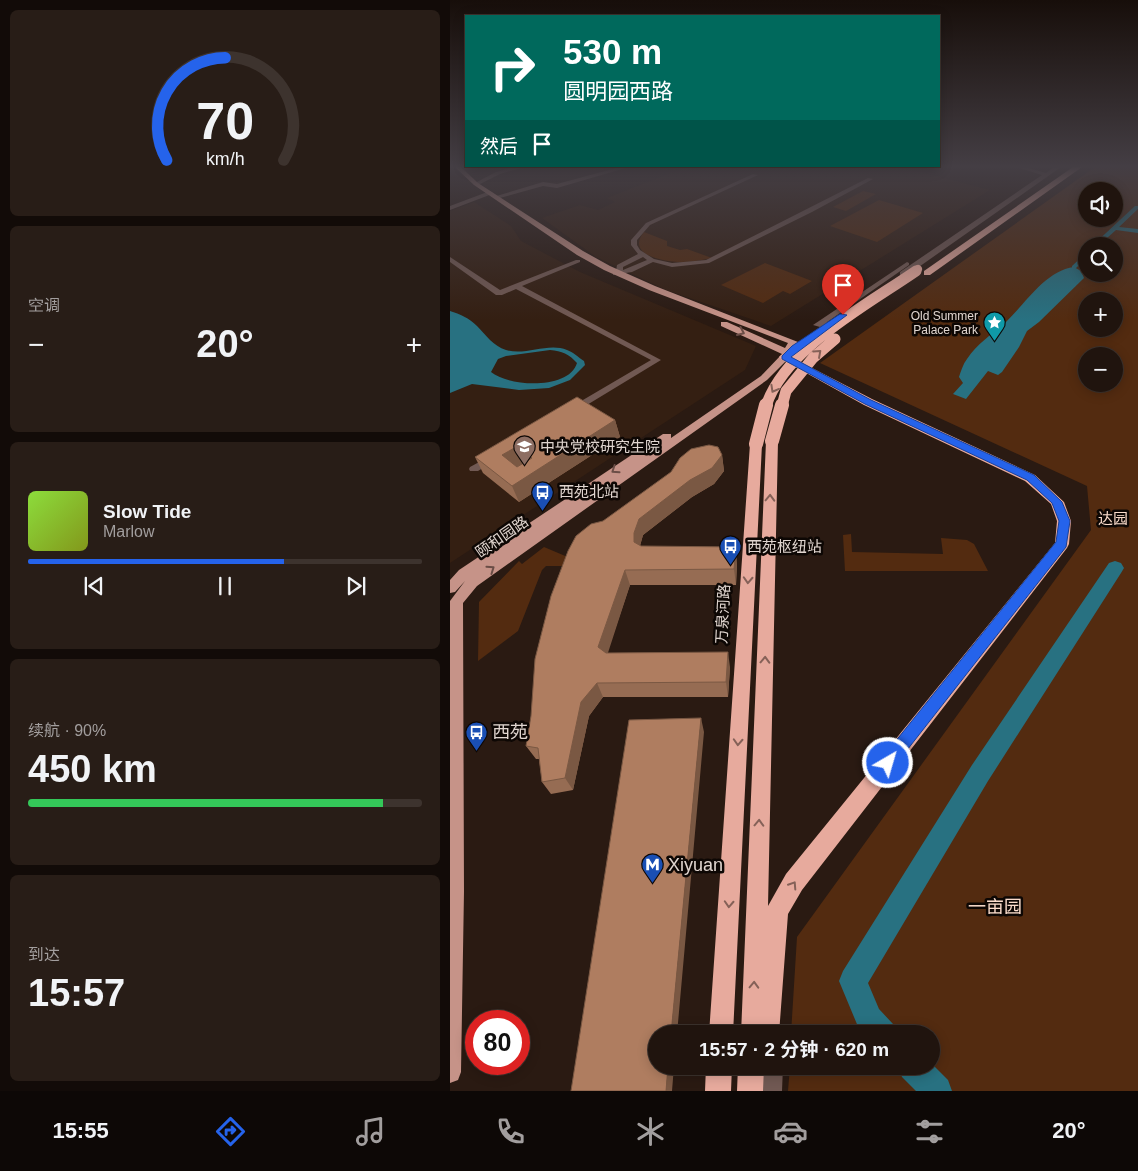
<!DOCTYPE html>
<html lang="zh">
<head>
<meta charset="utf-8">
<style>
	body { margin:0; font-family:Arial,"Noto Sans SC",sans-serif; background:#281d17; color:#f1f3f6; height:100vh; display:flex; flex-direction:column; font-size:19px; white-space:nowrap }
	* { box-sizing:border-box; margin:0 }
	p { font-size:16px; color:#a29e9e }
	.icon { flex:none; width:28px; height:28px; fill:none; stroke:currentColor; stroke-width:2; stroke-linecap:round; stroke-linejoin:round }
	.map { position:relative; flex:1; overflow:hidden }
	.panel { display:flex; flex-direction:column; gap:10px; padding:10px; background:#120b08; width:450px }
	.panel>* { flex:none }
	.top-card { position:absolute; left:15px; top:15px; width:475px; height:152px; border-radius:0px; box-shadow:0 2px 12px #0003,0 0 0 1px #3d332e; background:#00695c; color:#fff; overflow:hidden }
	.controls { position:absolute; left:628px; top:182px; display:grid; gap:10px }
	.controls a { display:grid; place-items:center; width:45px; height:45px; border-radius:50%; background:#20140e; box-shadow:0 2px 12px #0003,0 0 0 1px #3d332e; font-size:25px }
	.speed { position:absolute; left:15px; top:1010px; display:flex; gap:10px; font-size:25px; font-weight:700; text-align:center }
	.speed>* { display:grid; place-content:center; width:65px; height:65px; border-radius:50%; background:#20140e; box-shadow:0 2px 12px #0003,0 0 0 1px #3d332e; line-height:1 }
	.speed .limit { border:8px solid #d22; background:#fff; color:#111 }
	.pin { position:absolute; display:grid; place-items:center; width:42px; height:42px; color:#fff; margin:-51px -21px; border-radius:50% 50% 50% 0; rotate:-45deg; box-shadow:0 0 5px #0007 }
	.pin .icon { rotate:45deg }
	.me { position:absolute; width:55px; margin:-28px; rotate:38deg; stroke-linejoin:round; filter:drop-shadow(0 0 4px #0008) }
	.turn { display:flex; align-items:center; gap:18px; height:105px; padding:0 15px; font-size:22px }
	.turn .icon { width:65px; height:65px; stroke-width:2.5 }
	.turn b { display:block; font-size:35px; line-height:42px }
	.then { display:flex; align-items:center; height:48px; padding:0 15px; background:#0003; gap:10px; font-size:19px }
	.big { font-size:38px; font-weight:700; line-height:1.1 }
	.panel .card { flex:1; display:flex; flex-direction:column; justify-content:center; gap:8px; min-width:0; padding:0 18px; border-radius:8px; background:#281d17 }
	.panel .dial { align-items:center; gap:0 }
	.dial svg { height:130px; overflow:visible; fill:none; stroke:#3d332e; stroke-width:7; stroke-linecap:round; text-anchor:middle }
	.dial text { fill:#f1f3f6; stroke:none }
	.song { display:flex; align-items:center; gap:15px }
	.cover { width:60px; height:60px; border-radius:8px; background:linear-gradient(135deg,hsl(90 70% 55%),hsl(70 70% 35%)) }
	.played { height:5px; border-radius:2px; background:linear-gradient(90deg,#2563eb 65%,#3d332e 65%) }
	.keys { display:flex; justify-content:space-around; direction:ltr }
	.heat { display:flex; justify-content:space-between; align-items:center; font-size:28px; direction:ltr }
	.charge { height:8px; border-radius:4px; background:linear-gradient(90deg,#34c759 90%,#3d332e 0) }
	.trip { position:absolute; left:198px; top:1025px; width:292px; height:50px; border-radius:25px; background:#20140e; box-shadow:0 2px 12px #0003,0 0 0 1px #3d332e; font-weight:700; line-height:50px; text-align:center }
	.tab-bar { display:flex; height:80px; justify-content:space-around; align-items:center; background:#0d0806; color:#a29e9e }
	.tab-bar .icon { width:35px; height:35px }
	.tab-bar .selected { color:#2563eb }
	.tab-bar b { font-size:22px; color:#f1f3f6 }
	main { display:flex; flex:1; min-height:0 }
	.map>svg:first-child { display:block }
	.built { fill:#341f12 }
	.green { fill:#532b10; fill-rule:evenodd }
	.water { fill:#287181; fill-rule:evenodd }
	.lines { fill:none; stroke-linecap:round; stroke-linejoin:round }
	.canal { fill:#287181; fill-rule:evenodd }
	.river { fill:#287181; fill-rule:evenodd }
	.minor { fill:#715953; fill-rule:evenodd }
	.major { fill:#c69388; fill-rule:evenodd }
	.highway { fill:#e7aa9d; fill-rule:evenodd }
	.highway-bridge-far2 { stroke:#e7aa9d; stroke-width:8 }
	.highway-bridge-far1 { stroke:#e7aa9d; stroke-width:11 }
	.highway-bridge { stroke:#e7aa9d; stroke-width:14 }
	.wall { fill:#966c53 }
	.shaded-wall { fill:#7a5843 }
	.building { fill:#af7d60; stroke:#7a5843; fill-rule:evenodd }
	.oneway { stroke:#6a4d46 }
	.oneway2 { stroke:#856158 }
	.route { fill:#2563eb; stroke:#184099 }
	.labels { text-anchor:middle; stroke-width:5; stroke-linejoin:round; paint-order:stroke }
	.far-poi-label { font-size:12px; fill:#e0d5cf; stroke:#0d0704; text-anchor:end }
	.poi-label { font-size:15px; fill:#e0d5cf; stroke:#0d0704; text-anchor:start }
	.park-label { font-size:15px; fill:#fcddcc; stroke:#0d0704 }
	.street-label { font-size:15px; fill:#e0d5cf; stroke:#0d0704 }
	.near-poi-label { font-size:18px; fill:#e0d5cf; stroke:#0d0704; text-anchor:start }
	.near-park-label { font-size:18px; fill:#fcddcc; stroke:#0d0704 }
</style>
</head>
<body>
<main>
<section class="panel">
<div class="card dial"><svg viewBox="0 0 100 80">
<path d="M14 69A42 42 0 1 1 86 69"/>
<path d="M14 69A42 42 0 0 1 50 6" stroke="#2563eb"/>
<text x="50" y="56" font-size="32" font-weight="700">70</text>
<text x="50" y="72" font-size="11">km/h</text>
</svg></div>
<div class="card"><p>空调</p>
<div class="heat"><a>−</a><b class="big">20°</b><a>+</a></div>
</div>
<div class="card">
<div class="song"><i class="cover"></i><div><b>Slow Tide</b><p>Marlow</p></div></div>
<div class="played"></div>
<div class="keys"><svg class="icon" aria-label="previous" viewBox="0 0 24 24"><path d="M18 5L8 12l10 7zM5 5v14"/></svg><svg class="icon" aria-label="pause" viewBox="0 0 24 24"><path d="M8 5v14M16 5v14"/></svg><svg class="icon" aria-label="next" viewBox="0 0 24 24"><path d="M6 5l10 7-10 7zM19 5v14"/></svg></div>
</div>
<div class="card"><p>续航 · 90%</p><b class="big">450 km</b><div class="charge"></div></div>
<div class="card"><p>到达</p><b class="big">15:57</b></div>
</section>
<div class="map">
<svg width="688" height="1091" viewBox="0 0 688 1091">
	<rect width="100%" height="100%" fill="#2a1a12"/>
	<path class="built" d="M236 167H394L403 169 408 167H451L540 190 321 326 216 290 146 257 92 218 130 205 148 210 165 202 157 198Z
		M24 202 61 226 71 241 130 272 306 346 295 370 0 563V211Z"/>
	<path class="green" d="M645 167H688V1091H338L340 1066H481V1034H341L347 937 641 530 637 486 370 363ZM636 191H664V219H636ZM636 246H664V274H636ZM636 301H664V329H636ZM636 356H664V384H636Z
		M413 191 426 194 396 211 383 207Z
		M429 200 473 213 427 242 380 226Z
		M194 232 217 241V246L230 250 237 249 262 258C252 260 241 262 231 262 215 262 175 255 194 232Z
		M315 263 362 281 340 294 333 291 313 303 271 285Z
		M401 534 402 552 493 554 491 538 517 540 524 544 538 571H395L393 535Z
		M94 547 120 558 117 566H96L92 570 68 631 28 661 29 602 69 561 72 564Z"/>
	<path class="water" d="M624 267 631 271 634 278 589 322 577 331 569 347 552 372 548 375 538 371 516 399 503 394 513 383 509 377C511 371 513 364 517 359 527 344 542 334 556 322 576 303 595 271 624 267Z
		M0 311C10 314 19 318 27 326 36 335 43 346 56 350 76 356 98 342 117 350 123 352 128 357 134 361L135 365 120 380 99 388 69 390 22 384 0 393ZM100 350C112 351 119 354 127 363 119 390 59 387 41 372L48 359 56 356Z"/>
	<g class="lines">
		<path class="canal" d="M685 206H688V209L669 227 688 229V233L666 230 648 246H642Z
			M636 253V258L626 268H622V266Z"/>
		<path class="river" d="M665 561 671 563 674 568 671 573 538 781 418 983 429 1009 443 1024 447 1034H413L409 1029 389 981 393 971 522 765 659 563Z
			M481 1063 498 1080 502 1091H466L452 1077 448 1066H481Z"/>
		<path class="minor" d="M65 167H74L50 174 28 185 23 184 46 172Z
			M170 167H179L107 188 93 186 46 199 43 197 93 182 107 184Z
			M566 167H575L596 173 604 167H611L456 276H450V272L592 175Z
			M303 174 308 175 200 225 187 240V245L190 250 204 259 222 263 256 260 418 178 423 179 362 212 259 263 222 267 203 262 182 272 163 275V271H166L167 265 188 254 181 245V240L196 223ZM193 257 197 260 173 270V267Z
			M40 191 43 193 42 194 0 210V206Z
			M0 257 50 290 126 260H130V262L72 286 211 360 127 411H121V407L201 360 66 289 52 295H46L0 262Z
			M457 262 459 263V265L370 327 363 325Z
			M377 322 384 324 338 359H332V355Z
			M42 455 47 458 46 460 28 471H20L19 469 20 467Z
			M313 1066H333L332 1091H312Z"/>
		<path class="major" d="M5 167H11L28 183 133 251 160 266 205 286 348 342 338 359 317 380 27 586 13 603 14 891 11 1072 8 1080 0 1083V601L15 581 5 592 0 593V580L9 570 213 434H221V438L311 376 332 354 271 326V322H277L335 348 338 343 199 290 154 270 127 255 24 185Z"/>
		<path class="highway" d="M623 167H632L480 275H474V271Z
			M335 354 422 399 585 475 614 502 621 521 619 544 617 548 352 890 338 914 329 1034H291L316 441 322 437 328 441 318 906 336 874 605 543 607 521 601 504 575 481 414 405 331 359 329 357 331 355Z
			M306 440 312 444 283 1034H259L300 444Z
			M256 1066H282L281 1091H255Z
			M288 1066H314L313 1091H287Z"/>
		<path class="highway-bridge-far2" d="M464 272 468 269"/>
		<path class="highway-bridge-far1" d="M316 406C335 348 417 305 466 271
			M332 406 336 391 363 358 385 339"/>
		<path class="highway-bridge" d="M322 441 332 405
			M306 444 316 405"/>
	</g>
	<path class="wall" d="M165 420 170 437 69 502 33 473 25 457Z
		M272 455 274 471 264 484 242 497 193 535 190 546 287 563 286 585H180L157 653 280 667 278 697H153L139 716 123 790 101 794 92 782 89 759H86L76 746 153 521Z"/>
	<path class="shaded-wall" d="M165 420 170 437 69 502 62 486Z
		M66 447 73 463 59 472 52 455Z
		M272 455 274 471 264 484 242 497 193 535 189 549 184 542V533L189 519Z
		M286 547 287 563 286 585 284 569Z
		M175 570 180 585 155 662 148 647Z
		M278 652 280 667 278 697 276 682Z
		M147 683 153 697 139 716 123 790 115 778 131 702Z
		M251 718 254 732 227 1034H221Z
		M218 1066H224L222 1091H216Z"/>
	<path class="building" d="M127 397 165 420 62 486 25 457ZM66 447 82 458 67 467 52 455Z
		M259 445 268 447 272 455 262 468 240 480 189 519 184 533V542L191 546 286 547 284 569 175 570 148 647 156 653 278 652 276 682 147 683 131 702 115 778 92 782 88 748 76 746 81 716 85 659 101 596 118 551 126 536 141 524 153 521 221 472 230 458 241 449Z
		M251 718 221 1034H206V1066H218L216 1091H121L179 720Z"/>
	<defs><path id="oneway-chevron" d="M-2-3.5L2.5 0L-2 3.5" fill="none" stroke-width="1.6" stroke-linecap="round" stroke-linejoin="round" transform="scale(1.25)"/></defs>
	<g class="oneway">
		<use href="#oneway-chevron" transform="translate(291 332) rotate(24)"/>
		<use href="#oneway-chevron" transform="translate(165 470) rotate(146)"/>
		<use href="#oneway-chevron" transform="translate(41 569) rotate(-35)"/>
	</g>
	<g class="oneway2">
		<use href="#oneway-chevron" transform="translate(368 353) rotate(-42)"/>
		<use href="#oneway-chevron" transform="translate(324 389) rotate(119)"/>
		<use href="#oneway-chevron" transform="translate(320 498) rotate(-88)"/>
		<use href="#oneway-chevron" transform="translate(298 580) rotate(93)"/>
		<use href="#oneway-chevron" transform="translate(315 660) rotate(-88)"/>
		<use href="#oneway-chevron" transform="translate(288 742) rotate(93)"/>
		<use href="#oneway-chevron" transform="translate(309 823) rotate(-88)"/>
		<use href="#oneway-chevron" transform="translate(343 885) rotate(-57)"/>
		<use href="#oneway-chevron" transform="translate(279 904) rotate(93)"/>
		<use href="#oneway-chevron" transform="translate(304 985) rotate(-88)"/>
	</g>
	<linearGradient id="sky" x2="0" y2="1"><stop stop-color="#170e0a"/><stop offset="0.52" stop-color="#443e44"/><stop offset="1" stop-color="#443e44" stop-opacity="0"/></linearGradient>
	<rect width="688" height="320" fill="url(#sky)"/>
	<path class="route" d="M390 314 397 315 341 357 421 400 584 475 612 502 620 521 616 547 443 768 438 770 432 768 430 763 432 758 606 542 609 521 602 503 577 480 415 404 332 359V356L342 346Z"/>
	<defs>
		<symbol id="sight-pin" viewBox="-11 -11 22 30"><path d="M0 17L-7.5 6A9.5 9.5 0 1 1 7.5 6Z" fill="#0f9aa8" stroke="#0d0704"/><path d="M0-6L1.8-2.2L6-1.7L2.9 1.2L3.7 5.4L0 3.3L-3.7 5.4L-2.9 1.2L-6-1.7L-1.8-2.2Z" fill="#fff"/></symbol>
		<symbol id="university-pin" viewBox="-11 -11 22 30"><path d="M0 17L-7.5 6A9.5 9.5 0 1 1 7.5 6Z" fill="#8d6e63" stroke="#0d0704"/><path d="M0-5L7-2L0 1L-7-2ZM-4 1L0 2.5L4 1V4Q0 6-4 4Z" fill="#fff"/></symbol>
		<symbol id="bus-pin" viewBox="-11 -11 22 30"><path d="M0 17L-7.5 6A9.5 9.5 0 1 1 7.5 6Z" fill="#1a4fb4" stroke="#0d0704"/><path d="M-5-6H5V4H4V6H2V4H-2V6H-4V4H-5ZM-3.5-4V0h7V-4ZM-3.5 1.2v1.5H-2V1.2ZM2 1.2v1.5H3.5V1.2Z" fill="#fff"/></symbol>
		<symbol id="metro-pin" viewBox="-11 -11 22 30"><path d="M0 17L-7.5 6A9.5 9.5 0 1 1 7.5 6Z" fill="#1a4fb4" stroke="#0d0704"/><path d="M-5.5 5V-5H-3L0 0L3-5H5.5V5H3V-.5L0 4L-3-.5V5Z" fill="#fff"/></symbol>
	</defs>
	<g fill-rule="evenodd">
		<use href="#sight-pin" x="532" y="310" width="25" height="34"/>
		<use href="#university-pin" x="62" y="434" width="25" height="34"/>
		<use href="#bus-pin" x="80" y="480" width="25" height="34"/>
		<use href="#bus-pin" x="268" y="534" width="25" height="34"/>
		<use href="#bus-pin" x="14" y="720" width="25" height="34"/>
		<use href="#metro-pin" x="190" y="852" width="25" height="34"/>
	</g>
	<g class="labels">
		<g class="far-poi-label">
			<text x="528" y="320">Old Summer<tspan x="528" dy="14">Palace Park</tspan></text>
		</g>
		<g class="poi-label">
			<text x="90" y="452">中央党校研究生院</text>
			<text x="109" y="497">西苑北站</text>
			<text x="297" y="552">西苑枢纽站</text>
		</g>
		<g class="park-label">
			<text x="663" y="524">达园</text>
		</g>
		<g class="street-label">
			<text transform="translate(52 537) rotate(-35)" y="5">颐和园路</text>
			<text transform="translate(273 614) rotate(-87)" y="5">万泉河路</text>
		</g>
		<g class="near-poi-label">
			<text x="42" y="738">西苑</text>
			<text x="218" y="871">Xiyuan</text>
		</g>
		<g class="near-park-label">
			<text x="545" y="913">一亩园</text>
		</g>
	</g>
</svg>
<div class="controls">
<a><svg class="icon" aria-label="sound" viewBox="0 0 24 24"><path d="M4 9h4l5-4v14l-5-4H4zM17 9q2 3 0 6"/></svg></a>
<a><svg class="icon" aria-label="search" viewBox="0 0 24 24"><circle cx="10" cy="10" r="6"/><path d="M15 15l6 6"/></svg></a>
<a>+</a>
<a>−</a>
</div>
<div class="speed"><div class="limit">80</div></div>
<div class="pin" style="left:393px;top:315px;background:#d93025"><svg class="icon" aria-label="arrive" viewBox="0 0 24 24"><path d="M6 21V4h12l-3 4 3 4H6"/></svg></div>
<svg class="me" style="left:438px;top:763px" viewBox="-20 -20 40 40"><circle r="17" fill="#2563eb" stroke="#fff" stroke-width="3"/><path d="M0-11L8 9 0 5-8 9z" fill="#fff"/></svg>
<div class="trip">15:57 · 2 分钟 · 620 m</div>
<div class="top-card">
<div class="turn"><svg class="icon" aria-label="right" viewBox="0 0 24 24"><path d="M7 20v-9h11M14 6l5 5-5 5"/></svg><div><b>530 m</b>圆明园西路</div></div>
<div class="then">然后<svg class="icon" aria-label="arrive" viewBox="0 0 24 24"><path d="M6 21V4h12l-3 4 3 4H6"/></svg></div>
</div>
</div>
</main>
<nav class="tab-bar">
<b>15:55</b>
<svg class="icon selected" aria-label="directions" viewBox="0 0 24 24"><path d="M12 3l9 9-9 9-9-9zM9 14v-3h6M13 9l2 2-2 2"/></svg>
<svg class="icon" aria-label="music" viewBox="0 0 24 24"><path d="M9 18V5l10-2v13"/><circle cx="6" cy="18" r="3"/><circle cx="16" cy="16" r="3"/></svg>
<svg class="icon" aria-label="phone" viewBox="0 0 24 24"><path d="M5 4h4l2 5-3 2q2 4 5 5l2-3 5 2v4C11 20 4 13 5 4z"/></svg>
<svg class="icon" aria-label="climate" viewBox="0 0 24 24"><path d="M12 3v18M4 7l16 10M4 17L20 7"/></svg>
<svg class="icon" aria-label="car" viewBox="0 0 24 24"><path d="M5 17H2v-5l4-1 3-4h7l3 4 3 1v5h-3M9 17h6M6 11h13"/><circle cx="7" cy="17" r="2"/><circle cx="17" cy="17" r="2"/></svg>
<svg class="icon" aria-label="filters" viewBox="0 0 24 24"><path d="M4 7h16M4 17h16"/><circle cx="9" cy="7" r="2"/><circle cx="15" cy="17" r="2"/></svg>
<b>20°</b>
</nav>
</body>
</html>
